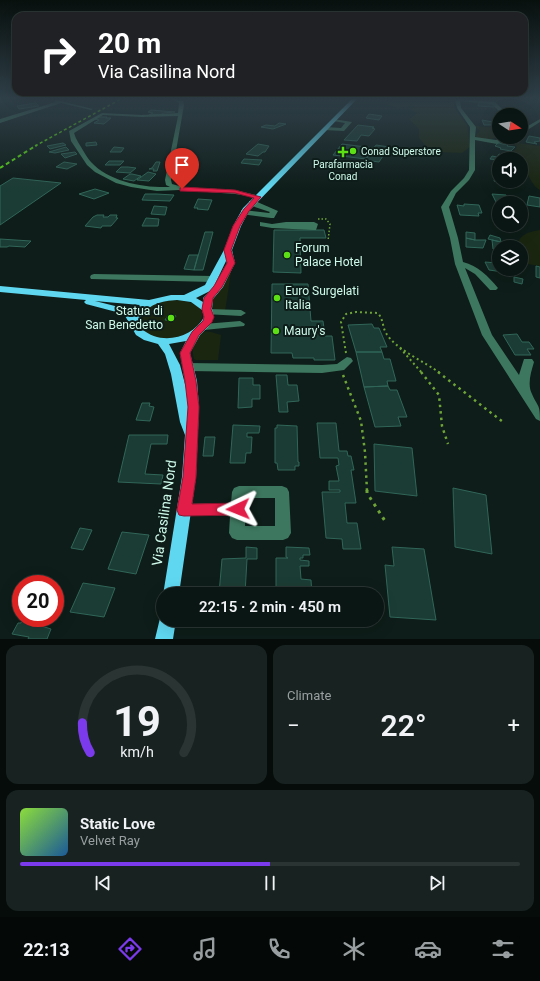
<!DOCTYPE html>
<html lang="en">
<head>
<meta charset="utf-8">
<style>
	body { margin:0; font-family:Roboto,sans-serif; background:#182321; color:#f1f3f6; height:100vh; display:flex; flex-direction:column; font-size:15px; white-space:nowrap }
	* { box-sizing:border-box; margin:0 }
	p { font-size:13px; color:#999fa0 }
	.icon { flex:none; width:22px; height:22px; fill:none; stroke:currentColor; stroke-width:2; stroke-linecap:round; stroke-linejoin:round }
	.map { position:relative; height:639px; overflow:hidden }
	.panel { display:flex; flex-direction:column; gap:6px; padding:6px; background:#060c0a; flex:1 }
	.panel>* { flex:none }
	.top-card { position:absolute; left:12px; top:12px; width:516px; height:84px; border-radius:12px; box-shadow:0 4px 16px #0002,0 0 0 1px #2a3533; background:#202124; color:#fff; overflow:hidden }
	.needle { width:26px; rotate:102deg }
	.buttons { position:absolute; left:492px; top:108px; display:grid; gap:8px }
	.buttons a { display:grid; place-items:center; width:36px; height:36px; border-radius:50%; background:#0a1613; box-shadow:0 4px 16px #0002,0 0 0 1px #2a3533; font-size:20px }
	.speed { position:absolute; left:12px; top:575px; display:flex; gap:8px; font-size:20px; font-weight:700; text-align:center }
	.speed>* { display:grid; place-content:center; width:52px; height:52px; border-radius:50%; background:#0a1613; box-shadow:0 4px 16px #0002,0 0 0 1px #2a3533; line-height:1 }
	.speed .limit { border:6px solid #d22; background:#fff; color:#111 }
	.pin { position:absolute; display:grid; place-items:center; width:34px; height:34px; color:#fff; margin:-41px -17px; border-radius:50% 50% 50% 0; rotate:-45deg; box-shadow:0 0 4px #0007 }
	.pin .icon { rotate:45deg }
	.me { position:absolute; width:44px; margin:-22px; rotate:268deg; stroke-linejoin:round; filter:drop-shadow(0 0 3px #0008) }
	.turn { display:flex; align-items:center; gap:14px; height:84px; padding:0 20px; font-size:18px }
	.turn .icon { width:52px; height:52px; stroke-width:2.5 }
	.turn b { display:block; font-size:28px; line-height:34px }
	.big { font-size:30px; font-weight:600; line-height:1.1 }
	.panel .widget { flex:1; display:flex; flex-direction:column; justify-content:center; gap:6px; min-width:0; padding:0 14px; border-radius:12px; background:#182321 }
	.panel .dial { align-items:center; gap:0 }
	.dial svg { height:104px; overflow:visible; fill:none; stroke:#2a3533; stroke-width:7; stroke-linecap:round; text-anchor:middle }
	.dial text { fill:#f1f3f6; stroke:none }
	.song { display:flex; align-items:center; gap:12px }
	.cover { width:48px; height:48px; border-radius:6px; background:linear-gradient(135deg,hsl(90 70% 55%),hsl(210 70% 35%)) }
	.played { height:4px; border-radius:2px; background:linear-gradient(90deg,#7c3aed 50%,#2a3533 50%) }
	.keys { display:flex; justify-content:space-around; direction:ltr }
	.heat { display:flex; justify-content:space-between; align-items:center; font-size:22px; direction:ltr }
	.panel .tiles { flex:1; display:grid; gap:6px; grid-template-columns:1fr 1fr }
	.widget:last-child { grid-column:span 2 }
	.trip { position:absolute; left:156px; top:587px; width:228px; height:40px; border-radius:20px; background:#0a1613; box-shadow:0 4px 16px #0002,0 0 0 1px #2a3533; font-weight:600; line-height:40px; text-align:center }
	.tab-bar { display:flex; height:64px; justify-content:space-around; align-items:center; background:#040908; color:#999fa0 }
	.tab-bar .icon { width:28px; height:28px }
	.tab-bar .selected { color:#7c3aed }
	.tab-bar b { font-size:18px; color:#f1f3f6 }
	.map>svg:first-child { display:block }
	.green { fill:#1b2611 }
	.building { fill:#1b3c34; stroke:#306658 }
	.lines { fill:none; stroke-linecap:round; stroke-linejoin:round }
	.path-far3 { stroke:#6fa438; stroke-width:1.5; stroke-dasharray:1.5 2; stroke-linecap:butt }
	.path-far2 { stroke:#6fa438; stroke-width:2; stroke-dasharray:2 3; stroke-linecap:butt }
	.path-far1 { stroke:#6fa438; stroke-width:2.5; stroke-dasharray:2.5 4; stroke-linecap:butt }
	.path { stroke:#6fa438; stroke-width:3; stroke-dasharray:3 5; stroke-linecap:butt }
	.minor { fill:#3d775f; fill-rule:evenodd }
	.major { fill:#60d7f0; fill-rule:evenodd }
	.rail-far1 { stroke:#5cdf15; stroke-width:1.5; stroke-dasharray:3 2.5; stroke-linecap:butt }
	.rail { stroke:#5cdf15; stroke-width:2; stroke-dasharray:4 3; stroke-linecap:butt }
	.route { fill:#e11d48; stroke:#92132f }
	.poi-dot { fill:#5cdf15; stroke:#0e1d19; stroke-width:1.5 }
	.labels { text-anchor:middle; stroke-width:4; stroke-linejoin:round; paint-order:stroke }
	.far-poi-label { font-size:10px; fill:#cefaeb; stroke:#0e1d19; text-anchor:start }
	.poi-label { font-size:12px; fill:#cefaeb; stroke:#0e1d19; text-anchor:start }
	.near-street-label { font-size:14px; fill:#cefaeb; stroke:#0e1d19 }
</style>
</head>
<body>
<div class="map">
<svg width="540" height="639" viewBox="0 0 540 639">
	<rect width="100%" height="100%" fill="#0e1d19"/>
	<path class="green" d="M394 99H452L455 109 467 125 470 147 462 153 439 152 426 146 419 138V129L409 119 418 113 411 110 414 106C405 106 397 110 388 104Z
		M475 126 499 128V136C491 140 483 141 475 136L480 131Z
		M518 143 540 146V190C529 185 526 162 513 152L517 147 514 144Z
		M540 230V266L522 263 521 247H517C519 234 529 232 540 230Z
		M232 266 225 311 214 309 210 306 212 296Z
		M172 300C244 303 169 365 138 326L140 314 153 304Z
		M203 331 211 332 221 335 218 360H196L194 359C191 346 193 340 203 331Z"/>
	<path class="building" d="M479 102 488 103 495 105 494 107 478 106Z
		M36 103 39 106 19 109 17 106Z
		M151 110 175 112 164 113 160 115H149L153 113 148 112Z
		M369 114 382 116 379 120 366 118Z
		M99 117H107L106 118H111L104 124 94 123 99 120 95 119Z
		M482 120 493 122 494 125H484Z
		M279 123 286 124 273 129 261 127 266 125 275 126Z
		M358 125 374 127 372 128 375 129 369 136 361 135 357 141 344 140Z
		M529 136 540 138V141L534 142 537 144 526 142Z
		M96 142 97 145 86 146V143Z
		M63 143 66 145 50 149 47 146Z
		M498 143 508 145 507 146 515 147 511 151 500 149 501 148 495 146Z
		M258 144 269 146 265 152H263L258 156 246 154Z
		M342 144 374 148 366 159 333 155Z
		M376 145 389 147 379 162 365 160Z
		M66 147 69 150 55 153 49 152Z
		M114 147 124 148 121 152H110Z
		M75 152 77 154 65 158 61 154Z
		M499 154 508 157 520 159 499 160 490 159 492 156 497 157Z
		M244 159 262 160 259 165 241 163Z
		M109 161H124L120 165H105Z
		M64 162 77 164 67 169 56 167Z
		M156 162H160L157 171H153L154 169H149L152 168Z
		M121 167H128L136 168 130 173 116 172Z
		M148 172 156 174 149 181 137 180Z
		M130 174H132L141 176 134 181 123 179Z
		M496 174 499 175V181H516L515 183 512 182 511 184 494 181Z
		M13 178 61 183 0 225V186Z
		M95 189 109 193 94 199 79 194Z
		M145 194H156L174 195 170 201 142 200Z
		M492 194 506 195 510 203 497 204Z
		M529 196 540 198V207L527 205Z
		M198 199 212 200 208 210 197 209 198 208H194Z
		M464 204 479 205 482 213H478L479 216 460 215 457 205 464 206Z
		M154 206 167 207 165 215 151 214Z
		M97 215H104L103 217H108L110 215H117L116 218H118L111 226H102L101 228 85 226 93 217Z
		M146 218 159 219 158 226H142Z
		M274 230H324L326 238H300L301 273 273 272Z
		M205 232H213L203 270H194Z
		M466 232 475 233V240L466 238Z
		M490 235 500 238 501 242 488 239Z
		M466 238 475 240H486L483 248 466 247Z
		M0 239 31 241 25 247 9 246 7 247H0Z
		M492 240 506 243 507 247H499V250L493 249Z
		M189 255H198L194 270 184 269Z
		M496 260H499V269H509L511 271 502 270 503 272 489 270 485 262 497 263Z
		M536 266 540 267V278L536 277Z
		M514 277 523 279 522 284 514 282Z
		M272 284H308L311 321H323L325 336H332L335 360H314V358H293L292 353H271Z
		M168 315 176 316 173 321 165 320Z
		M372 324 374 328H379L387 347H380L382 352H356L348 325Z
		M517 334 522 342H529L534 349H527L531 355H515L503 335Z
		M356 352H382L384 359H390L396 381H387L388 386 364 387Z
		M276 375H287L288 385H297L299 401 287 402 288 412H279Z
		M239 378H253V385H260V399H252V407L238 408Z
		M388 386 390 390H397L407 417H398L401 426 375 427 364 387Z
		M142 403H150L149 406 154 407 150 421 136 420Z
		M317 423H336L339 451H347L348 456H351L354 470H351L356 503H345L347 523H357L361 549H343L342 539 326 538 322 492H340V490H329V481H339L336 466 339 465 338 458H320Z
		M233 425 260 426 259 433H247V437H252L251 453H246L245 463H230Z
		M277 425 297 426 298 462H299V466H295V470H278L277 463H275V428H277Z
		M129 435H168L167 444H151L145 474 163 475 161 484 118 482Z
		M205 437H215L213 456H203Z
		M374 444 412 448 417 496 375 491Z
		M453 488 486 495 492 554 455 547Z
		M80 528 92 530 83 550 71 548Z
		M122 532 149 535 136 574 108 569Z
		M246 547 257 548V559H247L245 594H219L222 559 246 558Z
		M286 547 309 548 310 555H303V558H300V560L309 561V566H300L301 579 311 580 312 594H276V558H288L286 557Z
		M392 547 424 549 436 620 390 617 385 565 394 566Z
		M83 583 115 588 104 617 70 612Z
		M23 618H37L35 624 51 629 47 639H28L29 637 12 634 18 623H21Z"/>
	<g class="lines">
		<path class="path-far3" d="M318 219H326L330 224 328 241"/>
		<path class="path-far2" d="M400 348 422 373
			M346 353 341 322 346 314 356 312 378 313C384 321 382 326 386 333 395 349 425 362 440 373"/>
		<path class="path-far1" d="M421 372 439 395 442 426 448 444
			M438 372 503 422
			M343 375 361 421 365 452 367 491"/>
		<path class="path" d="M367 490V493L385 521"/>
		<path class="minor" d="M172 99 183 101 184 105 171 180 172 184 183 187 235 190 260 196V198L235 194 179 190 157 191 131 187 116 183 95 172 87 165 71 141 69 131 102 113 142 115 178 113 179 103ZM103 115 142 117 178 116 165 180 166 185 170 187C144 188 109 182 91 162 88 159 86 155 84 152 80 145 76 140 74 133Z
			M455 99 495 102 507 114 503 115 492 104 460 101 461 108 476 127 475 137 496 140 504 137H512L497 144 475 140V170L469 180 456 193 449 207 458 238 463 262C478 266 488 276 498 288L496 290H490L475 274 465 268 492 335 519 375 524 359H532L534 362C531 372 527 385 532 394 538 408 540 403 540 421L536 419 482 335 455 264 450 238 441 207 451 191 464 178 469 170 470 127 457 108Z
			M56 100 93 109 91 110 61 103 0 123V119L56 102 54 101Z
			M333 119 352 122 344 131 324 130 323 129 326 127 341 128 345 123 333 121Z
			M540 119V122L521 134V130Z
			M249 201H255L278 211 274 218H271L241 214V210H244L269 213 270 212 249 205Z
			M260 222 272 224 286 222H314L318 224 316 230H313L272 228 260 226Z
			M94 274 213 276 217 279 213 282 91 279 90 277 91 275Z
			M208 309 241 310 246 313 241 316 205 314 203 312Z
			M240 321 245 324 244 326 204 330 199 327 204 324Z
			M347 357 351 358 353 361 344 370 322 373 188 371 184 370 182 367 184 364 188 363 322 365 337 364Z
			M239 486H282L287 488 289 492 291 533 288 538 283 540H237L232 538 229 533 230 516H184L179 515 177 510 179 505 184 504 231 503 232 492 234 488ZM246 498H275V526H245Z"/>
		<path class="major" d="M352 99H357L249 211 241 226 232 250 235 263 223 287 213 299 212 309 214 317 208 327 200 335 190 353 197 381 199 407 196 477 179 594 163 595 182 477 185 435 180 422 171 374 165 354 158 344 144 340 136 335 124 314 86 304 84 302 86 300 0 292V286L149 300 171 295H184L205 285 224 250 233 226 243 208ZM226 261 227 263 215 284ZM210 291 203 298V302L196 298ZM177 300 191 302 202 310 204 317C193 338 161 346 142 329L140 319C147 304 162 301 177 300ZM95 301 140 305 133 312 131 310ZM186 341 180 353 186 388 180 365 169 344Z
			M163 613V620H176L173 639H155L161 614Z"/>
		<path class="rail-far1" d="M35 146 121 99"/>
		<path class="rail" d="M0 168 37 145"/>
	</g>
	<linearGradient id="sky" x2="0" y2="1"><stop stop-color="#08100e"/><stop offset="0.52" stop-color="#304049"/><stop offset="1" stop-color="#304049" stop-opacity="0"/></linearGradient>
	<rect width="540" height="189" fill="url(#sky)"/>
	<path class="route" d="M182 187 235 190 261 197 249 211 240 226 231 250 235 263 222 287 213 298 211 309 214 317 212 322 199 335 190 353 196 381 199 407 196 477 192 504 238 503 243 505 245 509 243 513 238 515 184 516 179 515 177 510 183 477 188 407 185 381 180 353 192 332 203 321 204 317 202 309 204 298 214 286 227 263 224 250 233 226 244 209 254 198 235 193 180 191V188Z"/>
	<g class="poi-dot">
		<circle cx="353" cy="151" r="4"/>
		<path d="M341 146h4v4h4v4h-4v4h-4v-4h-4v-4h4z"/>
		<circle cx="287" cy="255" r="4"/>
		<circle cx="277" cy="298" r="4"/>
		<circle cx="171" cy="318" r="4"/>
		<circle cx="276" cy="331" r="4"/>
	</g>
	<g class="labels">
		<g class="far-poi-label">
			<text x="361" y="155">Conad Superstore</text>
			<text x="343" y="168" text-anchor="middle">Parafarmacia<tspan x="343" dy="12">Conad</tspan></text>
		</g>
		<g class="poi-label">
			<text x="295" y="252">Forum<tspan x="295" dy="14">Palace Hotel</tspan></text>
			<text x="285" y="295">Euro Surgelati<tspan x="285" dy="14">Italia</tspan></text>
			<text x="163" y="315" text-anchor="end">Statua di<tspan x="163" dy="14">San Benedetto</tspan></text>
			<text x="284" y="335">Maury's</text>
		</g>
		<g class="near-street-label">
			<text transform="translate(164 513) rotate(-82)" y="5">Via Casilina Nord</text>
		</g>
	</g>
</svg>
<div class="buttons">
<a><svg class="needle" viewBox="-14 -14 28 28"><path d="M0-13l5 13h-10z" fill="#e53935"/><path d="M0 13l5-13h-10z" fill="#999fa0"/></svg></a>
<a><svg class="icon" aria-label="sound" viewBox="0 0 24 24"><path d="M4 9h4l5-4v14l-5-4H4zM17 9q2 3 0 6"/></svg></a>
<a><svg class="icon" aria-label="search" viewBox="0 0 24 24"><circle cx="10" cy="10" r="6"/><path d="M15 15l6 6"/></svg></a>
<a><svg class="icon" aria-label="layers" viewBox="0 0 24 24"><path d="M12 4l9 5-9 5-9-5zM3 14l9 5 9-5"/></svg></a>
</div>
<div class="speed"><div class="limit">20</div></div>
<div class="pin" style="left:182px;top:189px;background:#d93025"><svg class="icon" aria-label="arrive" viewBox="0 0 24 24"><path d="M6 21V4h12l-3 4 3 4H6"/></svg></div>
<svg class="me" style="left:238px;top:509px" viewBox="-20 -20 40 40"><path d="M0-17L14 15 0 8-14 15z" fill="#e11d48" stroke="#fff" stroke-width="4"/></svg>
<div class="trip">22:15 · 2 min · 450 m</div>
<div class="top-card">
<div class="turn"><svg class="icon" aria-label="right" viewBox="0 0 24 24"><path d="M7 20v-9h11M14 6l5 5-5 5"/></svg><div><b>20 m</b>Via Casilina Nord</div></div>
</div>
</div>
<section class="panel">
<div class="tiles">
<div class="widget dial"><svg viewBox="0 0 100 80">
<path d="M14 69A42 42 0 1 1 86 69"/>
<path d="M14 69A42 42 0 0 1 8 46" stroke="#7c3aed"/>
<text x="50" y="56" font-size="32" font-weight="700">19</text>
<text x="50" y="72" font-size="11">km/h</text>
</svg></div>
<div class="widget"><p>Climate</p>
<div class="heat"><a>−</a><b class="big">22°</b><a>+</a></div>
</div>
<div class="widget">
<div class="song"><i class="cover"></i><div><b>Static Love</b><p>Velvet Ray</p></div></div>
<div class="played"></div>
<div class="keys"><svg class="icon" aria-label="previous" viewBox="0 0 24 24"><path d="M18 5L8 12l10 7zM5 5v14"/></svg><svg class="icon" aria-label="pause" viewBox="0 0 24 24"><path d="M8 5v14M16 5v14"/></svg><svg class="icon" aria-label="next" viewBox="0 0 24 24"><path d="M6 5l10 7-10 7zM19 5v14"/></svg></div>
</div>
</div>
</section>
<nav class="tab-bar">
<b>22:13</b>
<svg class="icon selected" aria-label="directions" viewBox="0 0 24 24"><path d="M12 3l9 9-9 9-9-9zM9 14v-3h6M13 9l2 2-2 2"/></svg>
<svg class="icon" aria-label="music" viewBox="0 0 24 24"><path d="M9 18V5l10-2v13"/><circle cx="6" cy="18" r="3"/><circle cx="16" cy="16" r="3"/></svg>
<svg class="icon" aria-label="phone" viewBox="0 0 24 24"><path d="M5 4h4l2 5-3 2q2 4 5 5l2-3 5 2v4C11 20 4 13 5 4z"/></svg>
<svg class="icon" aria-label="climate" viewBox="0 0 24 24"><path d="M12 3v18M4 7l16 10M4 17L20 7"/></svg>
<svg class="icon" aria-label="car" viewBox="0 0 24 24"><path d="M5 17H2v-5l4-1 3-4h7l3 4 3 1v5h-3M9 17h6M6 11h13"/><circle cx="7" cy="17" r="2"/><circle cx="17" cy="17" r="2"/></svg>
<svg class="icon" aria-label="filters" viewBox="0 0 24 24"><path d="M4 7h16M4 17h16"/><circle cx="9" cy="7" r="2"/><circle cx="15" cy="17" r="2"/></svg>
</nav>
</body>
</html>
